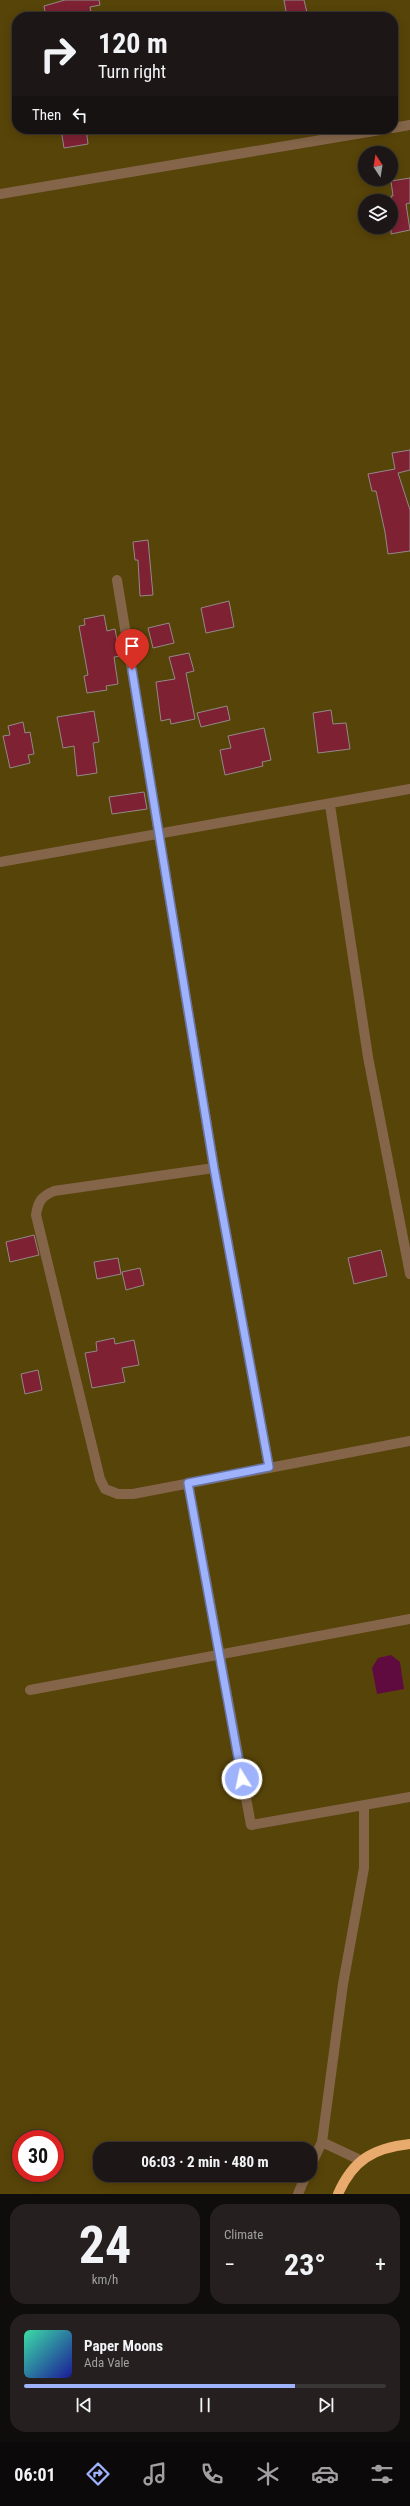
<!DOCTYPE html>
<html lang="en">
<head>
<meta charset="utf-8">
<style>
	body { margin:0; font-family:"Roboto Condensed",sans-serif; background:#25201f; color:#f1f3f6; height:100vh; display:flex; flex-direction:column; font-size:15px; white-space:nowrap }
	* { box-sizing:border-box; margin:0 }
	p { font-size:13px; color:#a09fa1 }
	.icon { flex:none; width:22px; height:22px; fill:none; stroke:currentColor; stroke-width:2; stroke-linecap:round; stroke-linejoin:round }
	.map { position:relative; height:2194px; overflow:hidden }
	.side { display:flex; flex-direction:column; gap:10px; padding:10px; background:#0f0d0c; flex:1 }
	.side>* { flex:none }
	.banner { position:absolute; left:12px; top:12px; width:386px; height:122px; border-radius:16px; box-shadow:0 2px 10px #0003,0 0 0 1px #3a3635; background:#1c1716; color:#f1f3f6; overflow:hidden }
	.needle { width:26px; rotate:348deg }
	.controls { position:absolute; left:358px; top:146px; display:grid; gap:8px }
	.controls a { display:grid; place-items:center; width:40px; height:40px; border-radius:50%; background:#1c1716; box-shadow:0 2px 10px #0003,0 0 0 1px #3a3635; font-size:20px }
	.speed { position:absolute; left:12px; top:2130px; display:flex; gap:8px; font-size:20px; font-weight:700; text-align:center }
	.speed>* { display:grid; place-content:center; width:52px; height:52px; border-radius:50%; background:#1c1716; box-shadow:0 2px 10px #0003,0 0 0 1px #3a3635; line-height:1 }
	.speed .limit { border:6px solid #d22; background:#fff; color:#111 }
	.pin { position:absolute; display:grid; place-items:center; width:34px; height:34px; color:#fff; margin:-41px -17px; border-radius:50% 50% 50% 0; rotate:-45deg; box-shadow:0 0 4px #0007 }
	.pin .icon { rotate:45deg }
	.me { position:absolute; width:44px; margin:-22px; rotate:350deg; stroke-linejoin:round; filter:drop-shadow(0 0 3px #0008) }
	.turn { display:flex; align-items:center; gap:14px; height:84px; padding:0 20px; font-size:18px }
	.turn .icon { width:52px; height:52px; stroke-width:2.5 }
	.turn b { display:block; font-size:28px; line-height:34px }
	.then { display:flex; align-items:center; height:38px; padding:0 20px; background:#0003; gap:8px; font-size:15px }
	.big { font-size:30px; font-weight:700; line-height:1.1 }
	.side .widget { flex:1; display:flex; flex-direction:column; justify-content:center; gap:6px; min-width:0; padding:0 14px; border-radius:16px; background:#25201f }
	.side .dial { align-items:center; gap:0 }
	.dial b { font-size:52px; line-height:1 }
	.song { display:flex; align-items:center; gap:12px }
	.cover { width:48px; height:48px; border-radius:6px; background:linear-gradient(135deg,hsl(160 70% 55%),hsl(240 70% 35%)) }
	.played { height:4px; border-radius:2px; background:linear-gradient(90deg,#9fb3fd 75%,#3a3635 75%) }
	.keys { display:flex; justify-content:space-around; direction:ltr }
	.heat { display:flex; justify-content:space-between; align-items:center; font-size:22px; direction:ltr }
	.side .tiles { flex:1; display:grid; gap:10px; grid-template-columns:1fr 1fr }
	.widget:last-child { grid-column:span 2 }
	.trip { position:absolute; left:93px; top:2142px; width:224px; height:40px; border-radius:16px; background:#1c1716; box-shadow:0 2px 10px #0003,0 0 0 1px #3a3635; font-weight:700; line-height:40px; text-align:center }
	.tabs { display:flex; height:64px; justify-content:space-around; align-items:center; background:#0b0909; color:#a09fa1 }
	.tabs .icon { width:28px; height:28px }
	.tabs .current { color:#9fb3fd }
	.tabs b { font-size:18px; color:#f1f3f6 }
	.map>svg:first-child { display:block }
	.green { fill:#574409; fill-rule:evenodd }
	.water { fill:#5f0b40 }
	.building { fill:#7d2133; stroke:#928989 }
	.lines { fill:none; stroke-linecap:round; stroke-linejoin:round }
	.minor { stroke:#846549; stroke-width:10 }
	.major { stroke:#e9aa6d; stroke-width:10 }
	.route-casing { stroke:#6774a4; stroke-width:10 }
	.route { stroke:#9fb3fd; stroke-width:7 }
</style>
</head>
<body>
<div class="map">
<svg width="410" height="2194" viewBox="0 0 410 2194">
	<rect width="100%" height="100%" fill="#261f1d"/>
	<path class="green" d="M0 0H410V2194H0ZM17 17H393V129H17ZM365 153H391V179H365ZM365 201H391V227H365ZM21 2139H55V2173H21ZM100 2149H310V2175H100Z"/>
	<path class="water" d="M391 1655 400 1662 404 1689 377 1694 372 1668 378 1658Z"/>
	<path class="building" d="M65 0H99L100 5 90 7 92 17H70L69 13 46 17 44 6Z
		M284 0H304L308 17H287Z
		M61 129H86L88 144 64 148Z
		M410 178V203L406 204 410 230 391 234V196H393L391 181Z
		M410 450V470L398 473 410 510V551L388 554 385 532 376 491H372L368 474 395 469 392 453Z
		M148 540 153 595 140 596 138 560H135L133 542Z
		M229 601 234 627 206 633 201 608Z
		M104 615 107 631 115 629 120 656 114 657 118 684 106 686 107 690 87 693 84 676 88 675 79 626 85 625 84 619Z
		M169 623 174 643 153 648 148 628Z
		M189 653 194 671 186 673 195 719 171 724 170 719 161 721 156 682 175 679 169 657Z
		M227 706 230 720 201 727 197 713Z
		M331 710 333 724 346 723 350 749 318 753 313 713Z
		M94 711 99 742 93 743 97 773 77 776 74 746 63 748 57 717Z
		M23 722 25 733 30 732 34 754 28 755 30 763 10 768 3 736 10 735 8 726Z
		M264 728 271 760 262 762 263 766 225 775 220 750 231 748 228 736Z
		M144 792 147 809 112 814 109 797Z
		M34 1235 39 1255 10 1262 6 1242Z
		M381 1250 387 1276 354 1284 348 1258Z
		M118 1258 121 1274 97 1279 94 1262Z
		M140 1268 144 1285 126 1290 122 1272Z
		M114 1338 115 1344 134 1340 139 1365 122 1368 125 1382 92 1388 85 1353 97 1351 96 1342Z
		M38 1370 42 1390 25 1394 21 1374Z"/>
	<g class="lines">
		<path class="minor" d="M393 128 410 125
			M0 194 386 129
			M117 580 214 1168 269 1467
			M330 805 368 1057 410 1274
			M0 862 410 789
			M214 1168 54 1191C42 1196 38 1201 36 1215L100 1479 105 1489 118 1494H133L410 1441
			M188 1483 251 1825 410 1797
			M30 1690 410 1619
			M322 2142 360 2160
			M310 2167 322 2142 343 1984 364 1868V1806
			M298 2194 306 2175"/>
		<path class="major" d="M338 2194C353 2160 373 2148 410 2144"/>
	</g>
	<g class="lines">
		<defs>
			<path id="route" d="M132 670 214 1168 269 1467 188 1483 242 1779"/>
		</defs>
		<use href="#route" class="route-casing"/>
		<use href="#route" class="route"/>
	</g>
</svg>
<div class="controls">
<a><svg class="needle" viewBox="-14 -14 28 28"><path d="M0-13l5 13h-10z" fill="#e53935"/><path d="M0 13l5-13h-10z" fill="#a09fa1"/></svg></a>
<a><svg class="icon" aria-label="layers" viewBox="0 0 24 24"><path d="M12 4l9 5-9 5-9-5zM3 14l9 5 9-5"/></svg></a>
</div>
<div class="speed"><div class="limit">30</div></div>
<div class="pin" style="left:132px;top:670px;background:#d93025"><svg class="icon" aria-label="arrive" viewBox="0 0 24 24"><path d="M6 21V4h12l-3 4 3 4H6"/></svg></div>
<svg class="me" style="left:242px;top:1779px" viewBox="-20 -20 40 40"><circle r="17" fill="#9fb3fd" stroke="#fff" stroke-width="3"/><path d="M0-11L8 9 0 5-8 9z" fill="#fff"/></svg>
<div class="trip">06:03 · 2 min · 480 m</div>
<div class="banner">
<div class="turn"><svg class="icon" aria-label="right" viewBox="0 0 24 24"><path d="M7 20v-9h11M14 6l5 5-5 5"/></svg><div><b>120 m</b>Turn right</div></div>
<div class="then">Then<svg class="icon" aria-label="left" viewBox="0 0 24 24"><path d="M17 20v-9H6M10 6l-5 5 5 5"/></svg></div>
</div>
</div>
<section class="side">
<div class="tiles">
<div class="widget dial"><b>24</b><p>km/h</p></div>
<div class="widget"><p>Climate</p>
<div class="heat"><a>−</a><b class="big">23°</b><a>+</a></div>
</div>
<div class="widget">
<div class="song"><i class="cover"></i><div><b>Paper Moons</b><p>Ada Vale</p></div></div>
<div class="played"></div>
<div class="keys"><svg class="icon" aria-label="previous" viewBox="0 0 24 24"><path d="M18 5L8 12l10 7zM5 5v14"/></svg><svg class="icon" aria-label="pause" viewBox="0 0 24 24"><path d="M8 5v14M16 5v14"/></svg><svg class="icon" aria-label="next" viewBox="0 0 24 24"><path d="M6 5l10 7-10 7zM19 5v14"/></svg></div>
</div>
</div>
</section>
<nav class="tabs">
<b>06:01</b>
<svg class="icon current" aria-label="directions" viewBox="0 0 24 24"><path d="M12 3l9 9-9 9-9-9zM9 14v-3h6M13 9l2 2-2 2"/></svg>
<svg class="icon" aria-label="music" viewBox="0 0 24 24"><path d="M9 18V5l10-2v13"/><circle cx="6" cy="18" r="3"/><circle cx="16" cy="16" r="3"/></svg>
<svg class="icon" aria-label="phone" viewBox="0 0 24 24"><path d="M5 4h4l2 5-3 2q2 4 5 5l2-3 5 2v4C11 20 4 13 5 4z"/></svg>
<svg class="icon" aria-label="climate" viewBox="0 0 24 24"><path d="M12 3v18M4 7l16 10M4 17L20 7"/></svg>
<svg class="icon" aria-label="car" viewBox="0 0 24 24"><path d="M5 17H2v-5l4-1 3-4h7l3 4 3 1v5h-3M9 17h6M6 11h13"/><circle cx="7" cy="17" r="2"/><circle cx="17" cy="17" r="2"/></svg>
<svg class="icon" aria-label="filters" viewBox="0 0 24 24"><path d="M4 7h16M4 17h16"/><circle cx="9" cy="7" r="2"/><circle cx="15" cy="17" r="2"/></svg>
</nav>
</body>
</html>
